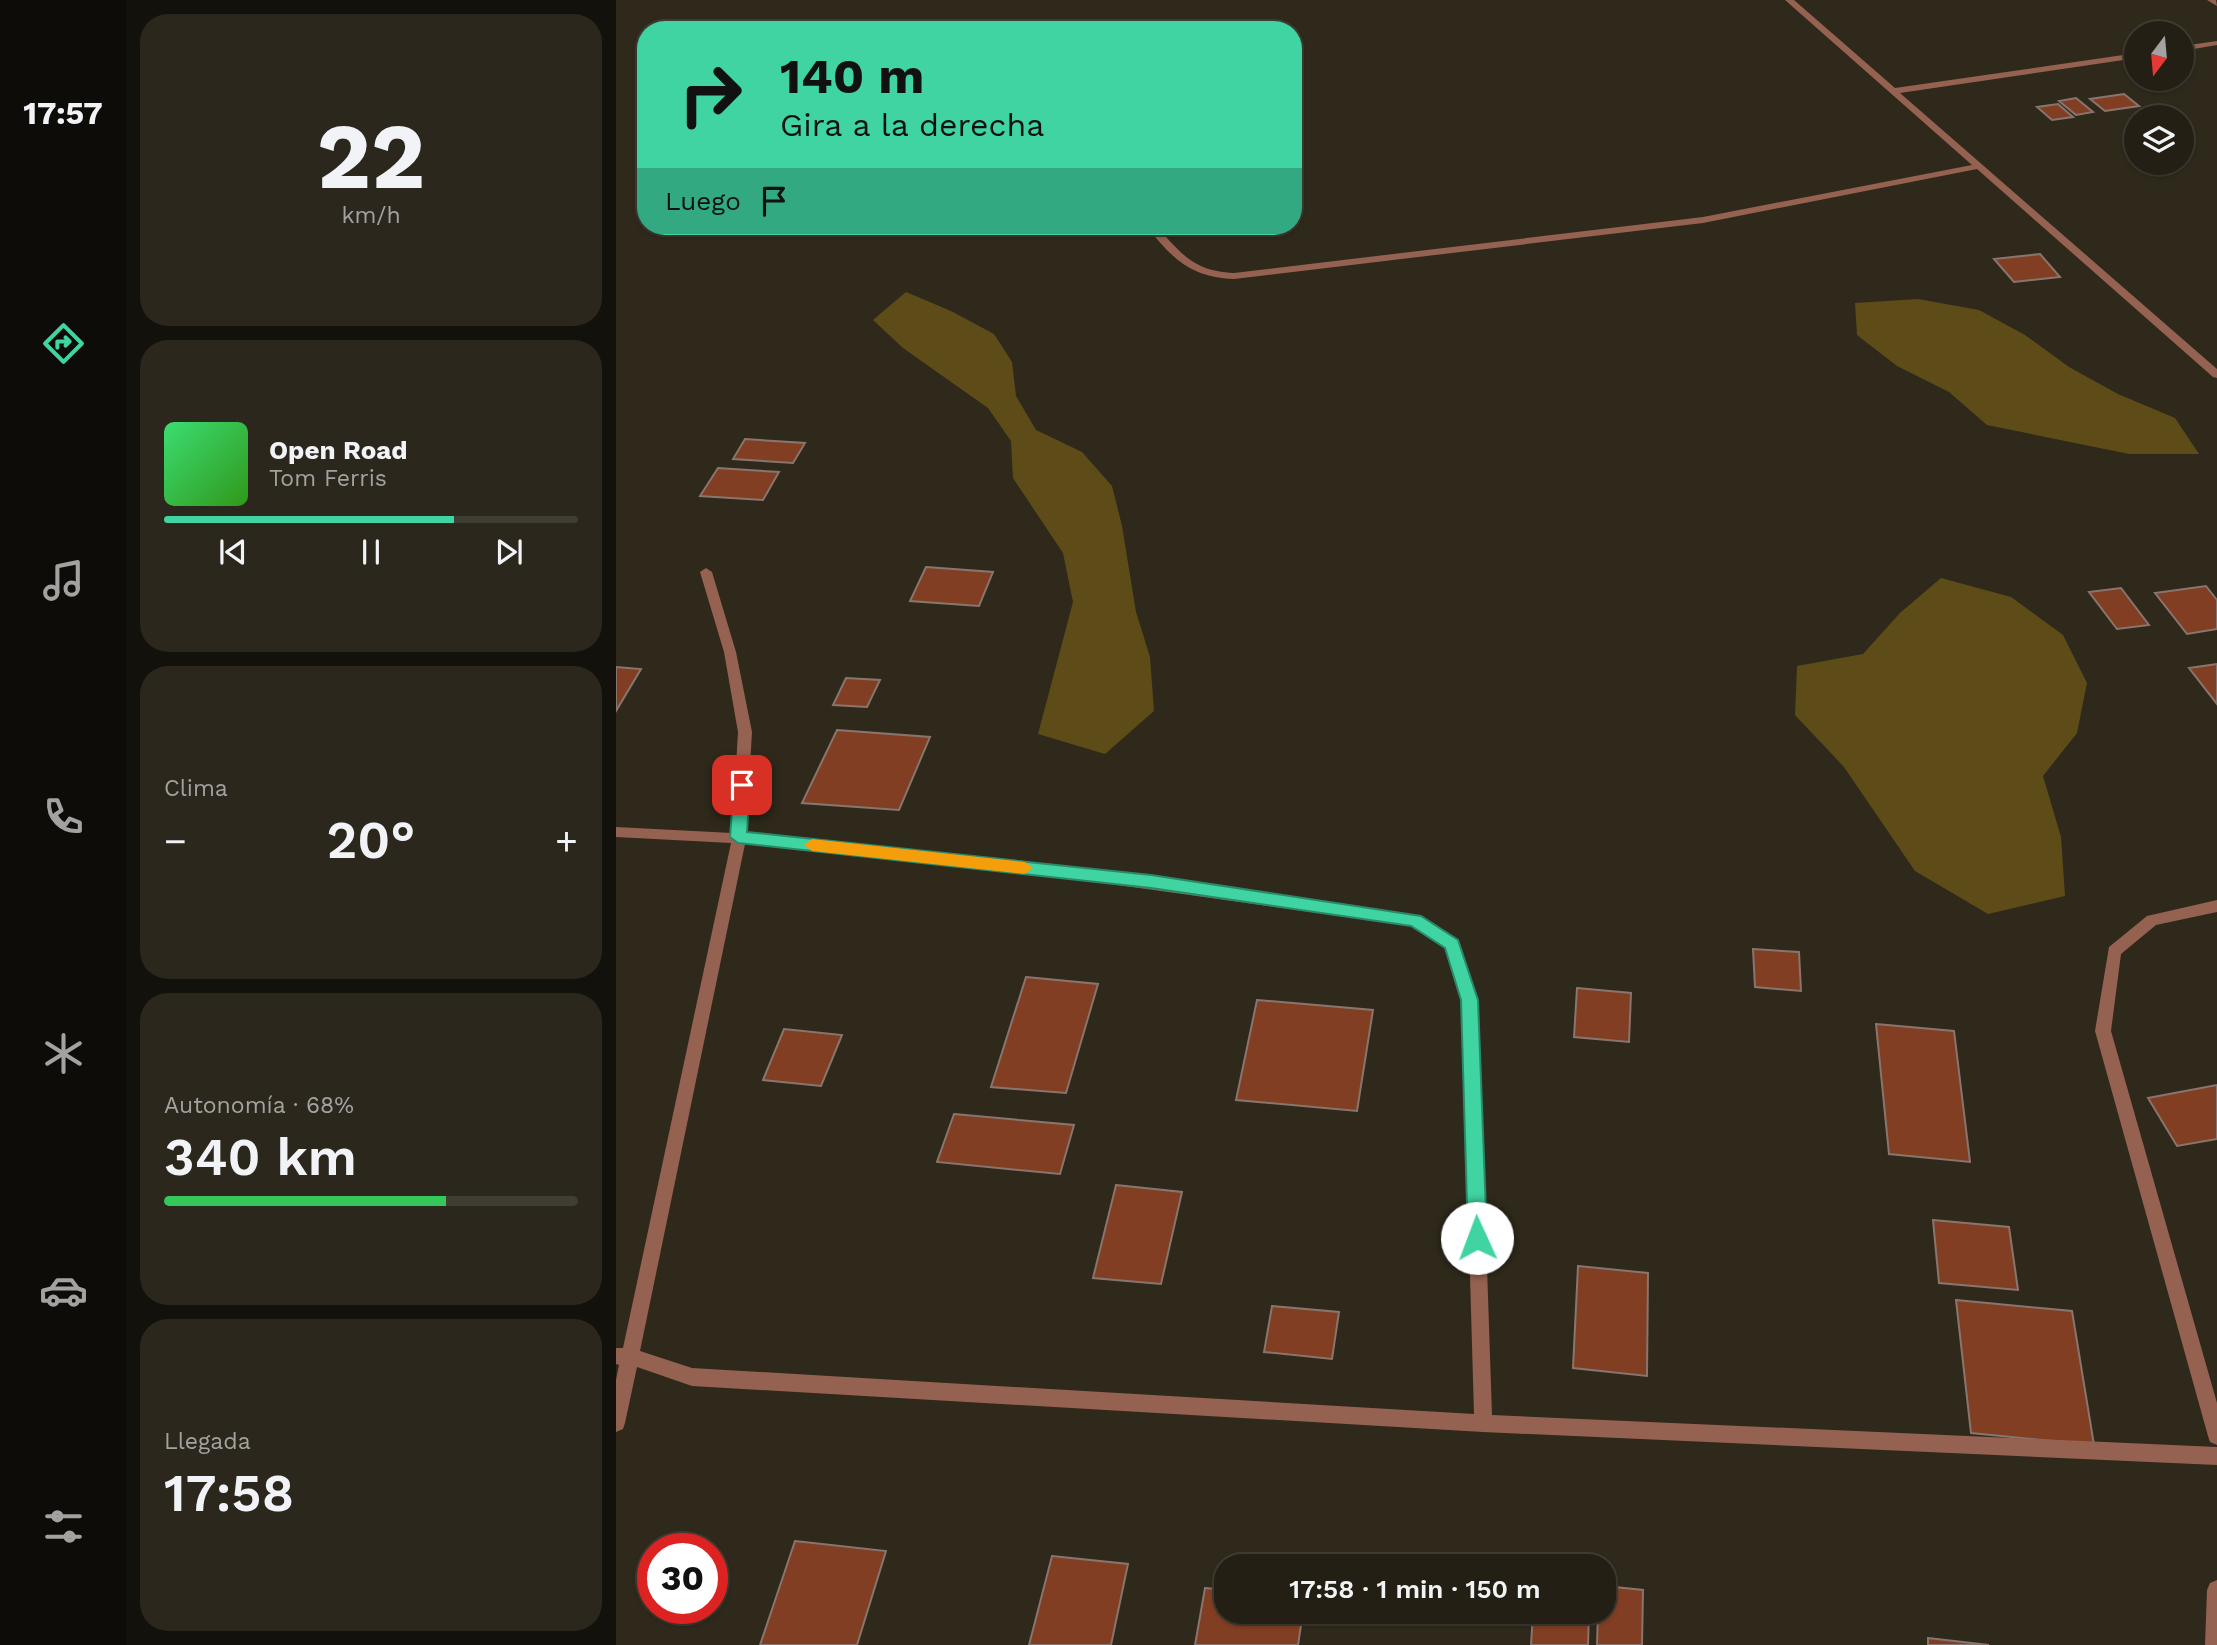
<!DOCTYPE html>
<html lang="es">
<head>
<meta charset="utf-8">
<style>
	body { margin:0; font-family:"Work Sans",sans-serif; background:#2b271d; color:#f1f3f6; height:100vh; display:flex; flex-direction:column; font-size:26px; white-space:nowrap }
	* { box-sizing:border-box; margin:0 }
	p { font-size:23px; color:#a3a2a0 }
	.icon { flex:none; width:38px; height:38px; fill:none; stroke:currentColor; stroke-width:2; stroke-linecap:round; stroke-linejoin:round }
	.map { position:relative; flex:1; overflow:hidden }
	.details { display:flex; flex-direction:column; gap:14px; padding:14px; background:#13110b; width:490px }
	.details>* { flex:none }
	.hud { position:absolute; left:21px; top:21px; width:665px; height:214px; border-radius:28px; box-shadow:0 2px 5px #0004,0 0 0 2px #403d34; background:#3fd4a2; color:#111; overflow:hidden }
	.needle { width:46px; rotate:196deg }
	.buttons { position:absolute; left:1508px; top:21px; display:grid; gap:14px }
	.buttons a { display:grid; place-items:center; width:70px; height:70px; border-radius:50%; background:#231f14; box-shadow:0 2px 5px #0004,0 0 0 2px #403d34; font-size:35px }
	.speed { position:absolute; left:21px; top:1533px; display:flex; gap:14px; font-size:35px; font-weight:700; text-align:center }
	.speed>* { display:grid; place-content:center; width:91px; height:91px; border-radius:50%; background:#231f14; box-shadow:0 2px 5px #0004,0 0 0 2px #403d34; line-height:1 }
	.speed .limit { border:10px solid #d22; background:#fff; color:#111 }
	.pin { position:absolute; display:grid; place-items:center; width:60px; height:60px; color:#fff; margin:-30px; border-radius:14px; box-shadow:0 4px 10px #0006 }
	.me { position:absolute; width:77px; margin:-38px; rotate:358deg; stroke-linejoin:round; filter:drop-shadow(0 0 5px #0008) }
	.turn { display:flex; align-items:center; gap:24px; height:147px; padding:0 28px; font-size:32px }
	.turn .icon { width:91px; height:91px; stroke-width:2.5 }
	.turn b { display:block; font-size:49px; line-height:60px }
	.then { display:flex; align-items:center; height:66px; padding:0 28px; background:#0003; gap:14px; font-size:26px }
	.big { font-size:52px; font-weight:600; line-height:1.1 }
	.details .card { flex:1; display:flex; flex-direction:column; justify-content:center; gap:10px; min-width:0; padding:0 24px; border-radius:28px; background:#2b271d }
	.details .dial { align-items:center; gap:0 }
	.dial b { font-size:91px; line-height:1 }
	.song { display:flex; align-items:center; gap:21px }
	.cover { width:84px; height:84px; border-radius:10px; background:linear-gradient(135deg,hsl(140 70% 55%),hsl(110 70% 35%)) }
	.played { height:7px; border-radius:4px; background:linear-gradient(90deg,#3fd4a2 70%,#403d34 70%) }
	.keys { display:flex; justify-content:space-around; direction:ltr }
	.heat { display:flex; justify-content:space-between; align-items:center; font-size:38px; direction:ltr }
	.charge { height:10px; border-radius:5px; background:linear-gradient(90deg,#34c759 68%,#403d34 0) }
	.trip { position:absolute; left:598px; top:1554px; width:402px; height:70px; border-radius:28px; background:#231f14; box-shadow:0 2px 5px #0004,0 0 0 2px #403d34; font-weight:600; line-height:70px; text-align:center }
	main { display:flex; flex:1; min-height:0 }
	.tab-bar { display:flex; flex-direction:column; width:126px; justify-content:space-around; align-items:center; background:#0e0c08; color:#a3a2a0 }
	.tab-bar .icon { width:49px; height:49px }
	.tab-bar .current { color:#3fd4a2 }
	.tab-bar b { font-size:32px; color:#f1f3f6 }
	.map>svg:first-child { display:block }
	.green { fill:#5d4c18 }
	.building { fill:#813e22; stroke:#88756e; stroke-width:2 }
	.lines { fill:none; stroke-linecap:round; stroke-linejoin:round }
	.street { fill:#956150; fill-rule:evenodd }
	.route { fill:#3fd4a2; stroke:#298a69; stroke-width:2 }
	.slow { fill:#f59e0b }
</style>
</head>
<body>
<main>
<nav class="tab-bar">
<b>17:57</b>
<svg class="icon current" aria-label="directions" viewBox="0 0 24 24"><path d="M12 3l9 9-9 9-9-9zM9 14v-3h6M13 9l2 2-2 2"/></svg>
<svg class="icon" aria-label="music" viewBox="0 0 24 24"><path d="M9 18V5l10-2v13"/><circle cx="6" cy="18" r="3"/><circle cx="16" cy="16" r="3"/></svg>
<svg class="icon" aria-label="phone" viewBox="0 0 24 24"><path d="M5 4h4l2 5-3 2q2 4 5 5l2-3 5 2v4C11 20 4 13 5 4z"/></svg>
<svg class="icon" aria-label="climate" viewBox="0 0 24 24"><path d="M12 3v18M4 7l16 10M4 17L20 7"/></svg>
<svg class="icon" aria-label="car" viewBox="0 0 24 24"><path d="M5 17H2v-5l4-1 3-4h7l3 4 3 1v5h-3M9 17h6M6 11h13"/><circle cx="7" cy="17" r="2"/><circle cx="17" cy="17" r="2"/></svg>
<svg class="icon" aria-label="filters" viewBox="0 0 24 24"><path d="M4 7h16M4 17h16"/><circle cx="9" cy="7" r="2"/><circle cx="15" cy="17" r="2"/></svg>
</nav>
<section class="details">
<div class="card dial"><b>22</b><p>km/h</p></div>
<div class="card">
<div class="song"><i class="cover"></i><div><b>Open Road</b><p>Tom Ferris</p></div></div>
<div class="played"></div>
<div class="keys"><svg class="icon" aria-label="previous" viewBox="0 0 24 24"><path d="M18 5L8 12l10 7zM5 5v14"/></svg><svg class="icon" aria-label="pause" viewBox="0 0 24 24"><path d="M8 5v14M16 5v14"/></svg><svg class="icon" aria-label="next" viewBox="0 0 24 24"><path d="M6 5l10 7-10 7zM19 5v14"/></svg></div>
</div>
<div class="card"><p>Clima</p>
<div class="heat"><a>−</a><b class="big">20°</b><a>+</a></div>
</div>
<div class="card"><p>Autonomía · 68%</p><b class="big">340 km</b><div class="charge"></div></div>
<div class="card"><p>Llegada</p><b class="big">17:58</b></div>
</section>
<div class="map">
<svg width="1601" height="1645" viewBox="0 0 1601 1645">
	<rect width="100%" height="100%" fill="#2f291b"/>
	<path class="green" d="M290 292 335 311 378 334 396 362 400 396 420 430 466 452 496 486 506 526 520 612 534 657 538 711 489 754 422 734 457 602 447 553 397 478 395 441 372 408 287 348 257 320Z
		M1302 299 1363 310 1409 335 1453 367 1502 394 1559 418 1583 454H1513L1371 425 1333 392 1281 366 1241 335 1239 303Z
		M1325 578 1395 597 1447 635 1471 683 1461 733 1427 776 1445 837 1449 896 1372 914 1299 871 1228 767 1179 715 1181 666 1247 654 1284 613Z"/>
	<path class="building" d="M1508 94 1523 106 1489 111 1474 99Z
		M1460 98 1477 112 1460 115 1443 101Z
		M1442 104 1457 117 1436 120 1421 107Z
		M1424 254 1444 277 1398 282 1378 259Z
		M129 439 189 443 177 463 117 459Z
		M102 468 163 472 147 500 84 496Z
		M310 567 377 572 363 606 294 601Z
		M1590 586 1601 600V629L1571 634 1539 593Z
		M1505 588 1533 625 1501 629 1473 592Z
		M1601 664V704L1573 668Z
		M0 667 25 669 0 711Z
		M230 678 264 680 251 707 217 705Z
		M221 730 314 737 283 810 186 803Z
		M1137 949 1183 952 1185 991 1139 987Z
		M410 977 482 984 450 1093 375 1087Z
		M961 988 1015 993 1013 1042 958 1037Z
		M641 1000 757 1010 741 1111 620 1100Z
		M1260 1024 1338 1031 1354 1162 1273 1154Z
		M168 1029 226 1035 205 1086 147 1080Z
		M1601 1085V1139L1561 1146 1532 1098Z
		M338 1114 458 1125 444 1174 321 1162Z
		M500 1185 566 1192 545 1284 477 1278Z
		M1317 1220 1393 1227 1402 1290 1323 1283Z
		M962 1266 1032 1273 1031 1376 957 1368Z
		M1340 1300 1456 1311 1478 1445 1355 1433Z
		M656 1306 723 1312 716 1359 648 1352Z
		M179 1541 270 1551 241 1645H144Z
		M436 1556 512 1564 495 1645H413Z
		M989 1586 1027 1590 1026 1645H981L982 1612H989Z
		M589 1588 611 1590V1612H687L682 1645H579Z
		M917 1612H973L972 1645H915Z
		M1312 1638 1373 1645H1312Z"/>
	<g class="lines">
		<path class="street" d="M1169 0H1178L1279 88 1521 53V58L1284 93 1601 369V378L1597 377 1361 169 1087 223 618 279C574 277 557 259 530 226H540C566 254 577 271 618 273L1087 217 1356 165Z
			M1591 0H1600L1601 6Z
			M1601 41V45L1566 51V46Z
			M90 568 96 572 120 652 136 732 130 834 401 860 799 915 841 941 862 1000 876 1415 1601 1447V1465L867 1432 76 1386 21 1367 9 1423 7 1429 0 1432V1380L3 1365 0 1364V1348H7L115 843 0 837V827L116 833 122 732 108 652 84 572ZM129 844 401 871 796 926 830 948 846 1000 858 1414 76 1368 24 1351Z
			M1601 900V912L1540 925 1505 954 1495 1031 1601 1403V1445L1594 1442 1592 1436 1479 1031 1493 947 1531 916Z
			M1601 1580V1645H1589L1591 1590 1594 1583Z"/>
	</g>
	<path class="route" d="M126 779 134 785 131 832 535 875 805 916 842 940 862 1000 871 1238 868 1244 861 1247 854 1244 852 1238 845 1000 829 948 795 926 535 888 122 843 114 837 118 785Z"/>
	<path class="slow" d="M196 839 409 862 417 868 409 874 196 851 188 845Z"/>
</svg>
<div class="buttons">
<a><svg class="needle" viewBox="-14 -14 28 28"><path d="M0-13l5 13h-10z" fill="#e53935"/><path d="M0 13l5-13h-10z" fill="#a3a2a0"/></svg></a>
<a><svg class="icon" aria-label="layers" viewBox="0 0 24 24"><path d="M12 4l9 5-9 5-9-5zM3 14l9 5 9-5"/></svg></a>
</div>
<div class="speed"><div class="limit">30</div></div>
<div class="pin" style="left:126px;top:785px;background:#d93025"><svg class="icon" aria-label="arrive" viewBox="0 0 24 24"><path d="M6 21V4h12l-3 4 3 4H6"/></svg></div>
<svg class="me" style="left:861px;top:1238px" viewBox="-20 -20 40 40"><circle r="19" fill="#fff"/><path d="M0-13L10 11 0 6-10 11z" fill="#3fd4a2"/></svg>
<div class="trip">17:58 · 1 min · 150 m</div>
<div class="hud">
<div class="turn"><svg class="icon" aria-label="right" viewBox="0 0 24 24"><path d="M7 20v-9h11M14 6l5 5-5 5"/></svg><div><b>140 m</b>Gira a la derecha</div></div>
<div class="then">Luego<svg class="icon" aria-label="arrive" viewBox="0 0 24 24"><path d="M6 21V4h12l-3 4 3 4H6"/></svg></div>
</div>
</div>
</main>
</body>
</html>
